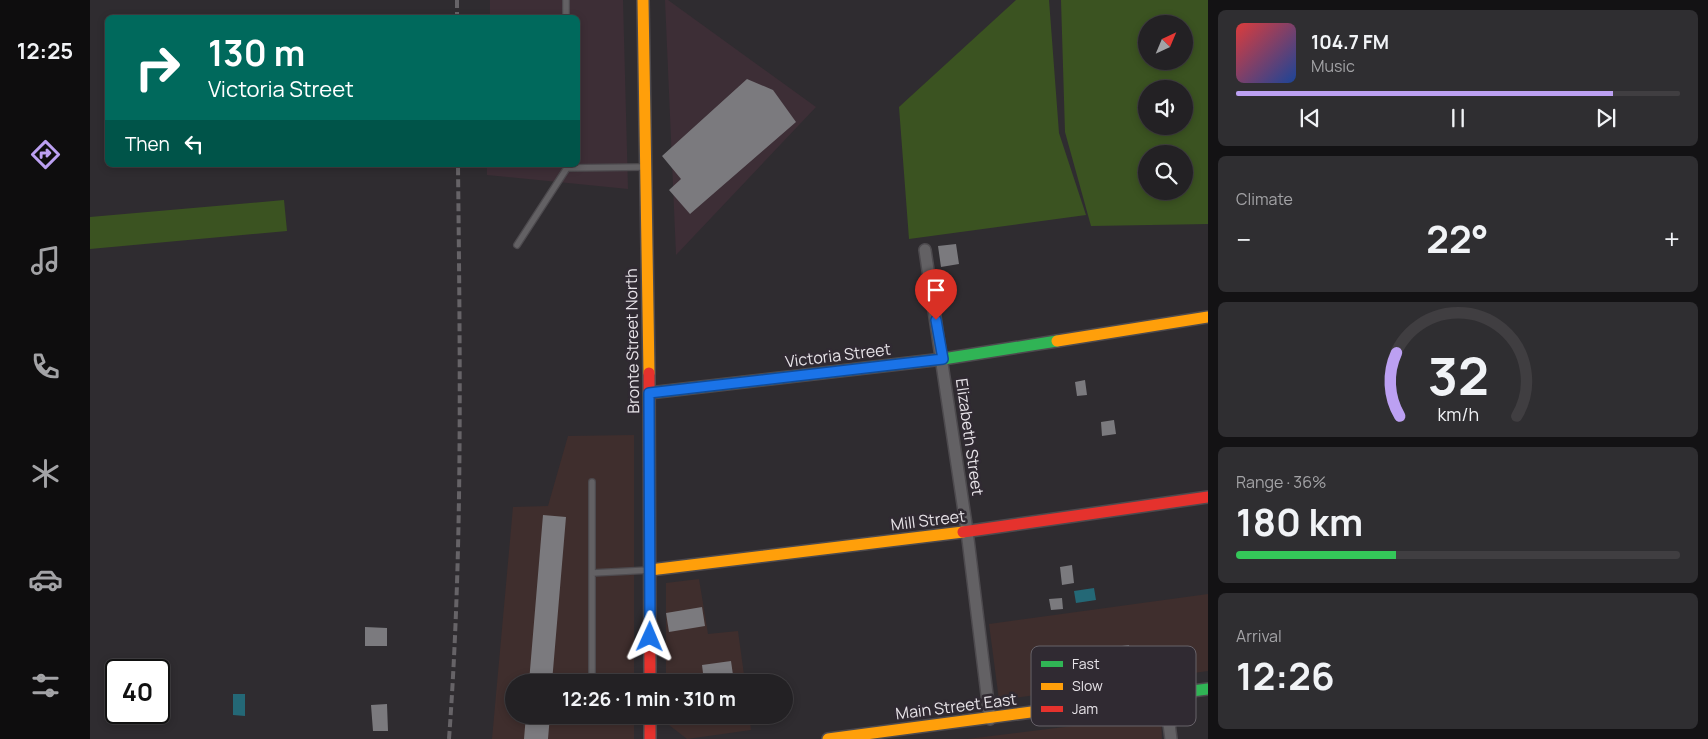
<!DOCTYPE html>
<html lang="en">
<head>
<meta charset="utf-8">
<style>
	body { margin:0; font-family:Manrope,sans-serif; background:#2f2e31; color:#f1f3f6; height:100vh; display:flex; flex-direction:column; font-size:19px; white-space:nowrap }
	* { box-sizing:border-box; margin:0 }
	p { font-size:16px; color:#a3a3a6 }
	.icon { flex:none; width:28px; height:28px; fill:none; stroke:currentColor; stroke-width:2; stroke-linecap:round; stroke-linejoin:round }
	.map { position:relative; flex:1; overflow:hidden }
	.details { display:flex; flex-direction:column; gap:10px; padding:10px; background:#131214; width:500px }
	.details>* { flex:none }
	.top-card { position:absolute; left:15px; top:15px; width:475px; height:152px; border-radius:8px; box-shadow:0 2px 8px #0003,0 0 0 1px #403e41; background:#00695c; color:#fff; overflow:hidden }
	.needle { width:32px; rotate:44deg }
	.controls { position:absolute; left:1048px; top:15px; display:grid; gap:10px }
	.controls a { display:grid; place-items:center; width:55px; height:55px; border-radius:50%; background:#232124; box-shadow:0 2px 8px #0003,0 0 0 1px #403e41; font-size:25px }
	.speed { position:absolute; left:15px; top:659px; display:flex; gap:10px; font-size:25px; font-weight:700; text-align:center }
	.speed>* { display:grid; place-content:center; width:65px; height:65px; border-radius:50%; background:#232124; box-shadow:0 2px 8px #0003,0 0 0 1px #403e41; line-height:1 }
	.speed .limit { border:2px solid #111; border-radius:8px; background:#fff; color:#111 }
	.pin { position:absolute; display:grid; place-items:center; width:42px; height:42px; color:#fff; margin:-51px -21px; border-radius:50% 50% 50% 0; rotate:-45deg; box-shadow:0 0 5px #0007 }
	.pin .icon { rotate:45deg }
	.me { position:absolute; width:55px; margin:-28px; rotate:1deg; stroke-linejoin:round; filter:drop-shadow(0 0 4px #0008) }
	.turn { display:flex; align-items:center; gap:18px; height:105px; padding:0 20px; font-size:22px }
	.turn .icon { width:65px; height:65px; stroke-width:2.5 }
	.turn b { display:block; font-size:35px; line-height:42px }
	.then { display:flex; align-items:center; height:48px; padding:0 20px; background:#0003; gap:10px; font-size:19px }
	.big { font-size:38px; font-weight:700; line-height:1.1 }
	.details .tile { flex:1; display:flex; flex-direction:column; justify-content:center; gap:8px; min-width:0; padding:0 18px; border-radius:8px; background:#2f2e31 }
	.details .dial { align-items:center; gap:0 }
	.dial svg { height:130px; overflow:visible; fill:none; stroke:#403e41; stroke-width:7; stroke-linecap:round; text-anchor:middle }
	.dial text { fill:#f1f3f6; stroke:none }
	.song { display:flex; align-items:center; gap:15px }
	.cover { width:60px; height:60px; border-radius:8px; background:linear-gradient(135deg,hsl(0 70% 55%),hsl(220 70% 35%)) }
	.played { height:5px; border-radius:2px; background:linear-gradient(90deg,#bca0f2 85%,#403e41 85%) }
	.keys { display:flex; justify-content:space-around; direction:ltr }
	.heat { display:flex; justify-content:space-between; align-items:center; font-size:28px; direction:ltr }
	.charge { height:8px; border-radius:4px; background:linear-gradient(90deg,#34c759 36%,#403e41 0) }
	.trip { position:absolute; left:415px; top:674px; width:288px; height:50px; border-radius:25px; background:#232124; box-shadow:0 2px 8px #0003,0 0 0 1px #403e41; font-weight:700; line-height:50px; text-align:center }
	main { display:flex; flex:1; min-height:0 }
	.tabs { display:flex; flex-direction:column; width:90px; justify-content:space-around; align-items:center; background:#0e0d0e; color:#a3a3a6 }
	.tabs .icon { width:35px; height:35px }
	.tabs .active { color:#bca0f2 }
	.tabs b { font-size:22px; color:#f1f3f6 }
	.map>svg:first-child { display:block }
	.commercial { fill:#3f2e2d }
	.industrial { fill:#3d2e36 }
	.green { fill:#3b5321; fill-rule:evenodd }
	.water { fill:#246876 }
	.building { fill:#7b7a7e }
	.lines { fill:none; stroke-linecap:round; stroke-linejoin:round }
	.lane-casing { stroke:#4d4a4e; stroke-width:8 }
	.street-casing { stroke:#4d4a4e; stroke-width:14 }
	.fast-casing { stroke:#4d4a4e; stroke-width:14 }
	.slow-casing { stroke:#4d4a4e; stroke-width:14 }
	.jam-casing { stroke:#4d4a4e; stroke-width:14 }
	.lane { stroke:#636164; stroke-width:5.5 }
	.street { stroke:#636164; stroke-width:11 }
	.fast { stroke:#30b455; stroke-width:11 }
	.slow { stroke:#ff9f0a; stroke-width:11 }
	.jam { stroke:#e5322d; stroke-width:11 }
	.rail { stroke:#666367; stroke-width:4; stroke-dasharray:8 4; stroke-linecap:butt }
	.route-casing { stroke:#114b97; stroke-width:12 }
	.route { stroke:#1a73e8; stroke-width:9 }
	.labels { text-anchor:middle; stroke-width:5; stroke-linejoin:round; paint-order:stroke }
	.street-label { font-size:16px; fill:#e7e3e8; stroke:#302a32 }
	.key { fill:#302a32; stroke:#676269; stroke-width:1 }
	.key-label { font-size:14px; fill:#e7e3e8 }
</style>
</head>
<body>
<main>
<nav class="tabs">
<b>12:25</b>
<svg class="icon active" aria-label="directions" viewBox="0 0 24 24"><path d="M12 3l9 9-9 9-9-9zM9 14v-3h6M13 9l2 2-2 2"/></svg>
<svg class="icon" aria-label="music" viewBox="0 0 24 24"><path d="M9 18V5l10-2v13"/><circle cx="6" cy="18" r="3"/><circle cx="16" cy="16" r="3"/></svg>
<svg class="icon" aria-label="phone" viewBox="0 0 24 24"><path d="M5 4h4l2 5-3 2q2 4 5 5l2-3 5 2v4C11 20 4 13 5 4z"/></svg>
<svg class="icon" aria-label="climate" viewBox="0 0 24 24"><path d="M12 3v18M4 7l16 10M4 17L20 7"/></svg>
<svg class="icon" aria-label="car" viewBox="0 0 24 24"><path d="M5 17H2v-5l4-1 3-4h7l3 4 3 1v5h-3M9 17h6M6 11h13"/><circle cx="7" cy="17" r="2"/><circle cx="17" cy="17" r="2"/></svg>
<svg class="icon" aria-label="filters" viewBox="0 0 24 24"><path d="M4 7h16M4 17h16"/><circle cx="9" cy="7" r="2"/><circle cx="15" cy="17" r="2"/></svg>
</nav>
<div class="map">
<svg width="1118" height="739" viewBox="0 0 1118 739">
	<rect width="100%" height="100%" fill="#2f2c30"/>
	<path class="commercial" d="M544 435V682H424V715H544V739H402L423 507 458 506 478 436Z
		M609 579 618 634 648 631 655 682H576V583Z
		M1118 594V671L909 700 899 624Z
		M576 715H659L661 730 597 739 579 725Z
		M1071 715 1072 739H877Z"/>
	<path class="industrial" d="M400 0H533L538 189 397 175V165H488V18L400 17Z
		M575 0H578L726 107 586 255Z"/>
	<path class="green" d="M926 0H959L969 133 996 215 819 239 809 107Z
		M971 0H1118V224L1001 226 975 132ZM1056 24H1094V61H1056ZM1056 89H1094V126H1056ZM1056 154H1094V191H1056Z
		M194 200 197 231 0 249V217Z"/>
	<path class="water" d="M1004 588 1006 600 986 603 984 591Z
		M143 694H155V716L143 715Z"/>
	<path class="building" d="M657 79 683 90 706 122 600 214 579 190 591 179 572 156Z
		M866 244 869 264 851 267 848 246Z
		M995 380 997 395 987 396 985 382Z
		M1024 420 1026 434 1012 436 1011 422Z
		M453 515 476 517 462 682H439Z
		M982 565 984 583 972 585 970 567Z
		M972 598 973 609 961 610 959 599Z
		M612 607 615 626 579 632 576 613Z
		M275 627 297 628V646H275Z
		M1039 645 1043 674 959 687 955 657Z
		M641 661 644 682H591V676L613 673 612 665Z
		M297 704 298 731H283L281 705Z
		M436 715H460L458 739H434Z"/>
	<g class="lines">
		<defs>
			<path id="lane" d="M476 0V18
				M477 165V168L554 167
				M427 245 477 168
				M502 573 560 570
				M502 682V482"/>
			<path id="street" d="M835 250 877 531 900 719
				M1075 694 1081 739"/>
			<path id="fast" d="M559 393 853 359 967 341
				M1017 702 1118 689"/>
			<path id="slow" d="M553 0 559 373
				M967 341 1118 317
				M560 570 873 532
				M738 739 1017 702"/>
			<path id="jam" d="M559 373 560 682
				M873 532 1118 497
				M560 715V739"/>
		</defs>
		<use href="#lane" class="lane-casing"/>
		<use href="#street" class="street-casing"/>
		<use href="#fast" class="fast-casing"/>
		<use href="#slow" class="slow-casing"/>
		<use href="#jam" class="jam-casing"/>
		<use href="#lane" class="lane"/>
		<use href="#street" class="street"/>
		<use href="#fast" class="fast"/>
		<use href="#slow" class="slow"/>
		<use href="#jam" class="jam"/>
		<path class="rail" d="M367 0V18
			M359 739C373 548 370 357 368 165"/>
	</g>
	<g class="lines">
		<defs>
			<path id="route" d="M560 637 559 393 853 359 846 320"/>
		</defs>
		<use href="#route" class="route-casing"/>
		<use href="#route" class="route"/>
	</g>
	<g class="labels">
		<g class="street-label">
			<text transform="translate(542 341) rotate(-91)" y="6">Bronte Street North</text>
			<text transform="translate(748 355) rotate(-7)" y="6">Victoria Street</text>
			<text transform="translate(880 437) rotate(82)" y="6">Elizabeth Street</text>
			<text transform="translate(838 520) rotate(-7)" y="6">Mill Street</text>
			<text transform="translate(866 706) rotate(-7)" y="6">Main Street East</text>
		</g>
	</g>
	<rect x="941" y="646" width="165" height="80" rx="8" class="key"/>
	<rect x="951" y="661" width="22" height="6" fill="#30b455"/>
	<rect x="951" y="683" width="22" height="7" fill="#ff9f0a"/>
	<rect x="951" y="706" width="22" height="6" fill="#e5322d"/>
	<g class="key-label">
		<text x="982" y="669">Fast</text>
		<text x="982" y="691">Slow</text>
		<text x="982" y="714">Jam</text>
	</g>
</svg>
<div class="controls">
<a><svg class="needle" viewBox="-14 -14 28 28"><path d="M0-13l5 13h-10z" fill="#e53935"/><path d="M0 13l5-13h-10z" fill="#a3a3a6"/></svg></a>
<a><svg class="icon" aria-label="sound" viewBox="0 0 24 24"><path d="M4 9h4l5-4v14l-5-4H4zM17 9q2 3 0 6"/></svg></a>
<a><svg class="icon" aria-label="search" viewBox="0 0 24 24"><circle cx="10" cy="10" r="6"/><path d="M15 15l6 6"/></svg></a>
</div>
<div class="speed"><div class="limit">40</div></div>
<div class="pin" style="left:846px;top:320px;background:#d93025"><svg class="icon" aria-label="arrive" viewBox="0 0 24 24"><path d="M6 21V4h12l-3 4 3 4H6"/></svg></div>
<svg class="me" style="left:560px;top:637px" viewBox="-20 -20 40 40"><path d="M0-17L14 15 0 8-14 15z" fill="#1a73e8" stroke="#fff" stroke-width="4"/></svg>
<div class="trip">12:26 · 1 min · 310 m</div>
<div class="top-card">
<div class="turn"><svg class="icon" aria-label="right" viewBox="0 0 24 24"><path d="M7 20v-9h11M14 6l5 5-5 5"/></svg><div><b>130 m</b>Victoria Street</div></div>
<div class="then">Then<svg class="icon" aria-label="left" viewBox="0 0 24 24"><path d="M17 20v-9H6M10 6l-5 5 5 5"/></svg></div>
</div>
</div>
<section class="details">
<div class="tile">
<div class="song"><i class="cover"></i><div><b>104.7 FM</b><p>Music</p></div></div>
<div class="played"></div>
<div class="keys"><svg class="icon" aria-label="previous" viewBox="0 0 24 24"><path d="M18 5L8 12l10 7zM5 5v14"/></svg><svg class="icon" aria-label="pause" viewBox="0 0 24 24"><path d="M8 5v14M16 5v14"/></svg><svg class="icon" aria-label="next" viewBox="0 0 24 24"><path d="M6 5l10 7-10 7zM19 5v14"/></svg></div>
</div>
<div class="tile"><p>Climate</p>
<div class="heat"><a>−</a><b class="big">22°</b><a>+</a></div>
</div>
<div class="tile dial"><svg viewBox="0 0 100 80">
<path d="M14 69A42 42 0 1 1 86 69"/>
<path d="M14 69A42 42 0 0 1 12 30" stroke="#bca0f2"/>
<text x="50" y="56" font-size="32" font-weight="700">32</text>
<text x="50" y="72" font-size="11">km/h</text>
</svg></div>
<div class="tile"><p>Range · 36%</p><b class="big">180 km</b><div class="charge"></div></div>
<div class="tile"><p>Arrival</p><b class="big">12:26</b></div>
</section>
</main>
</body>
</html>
